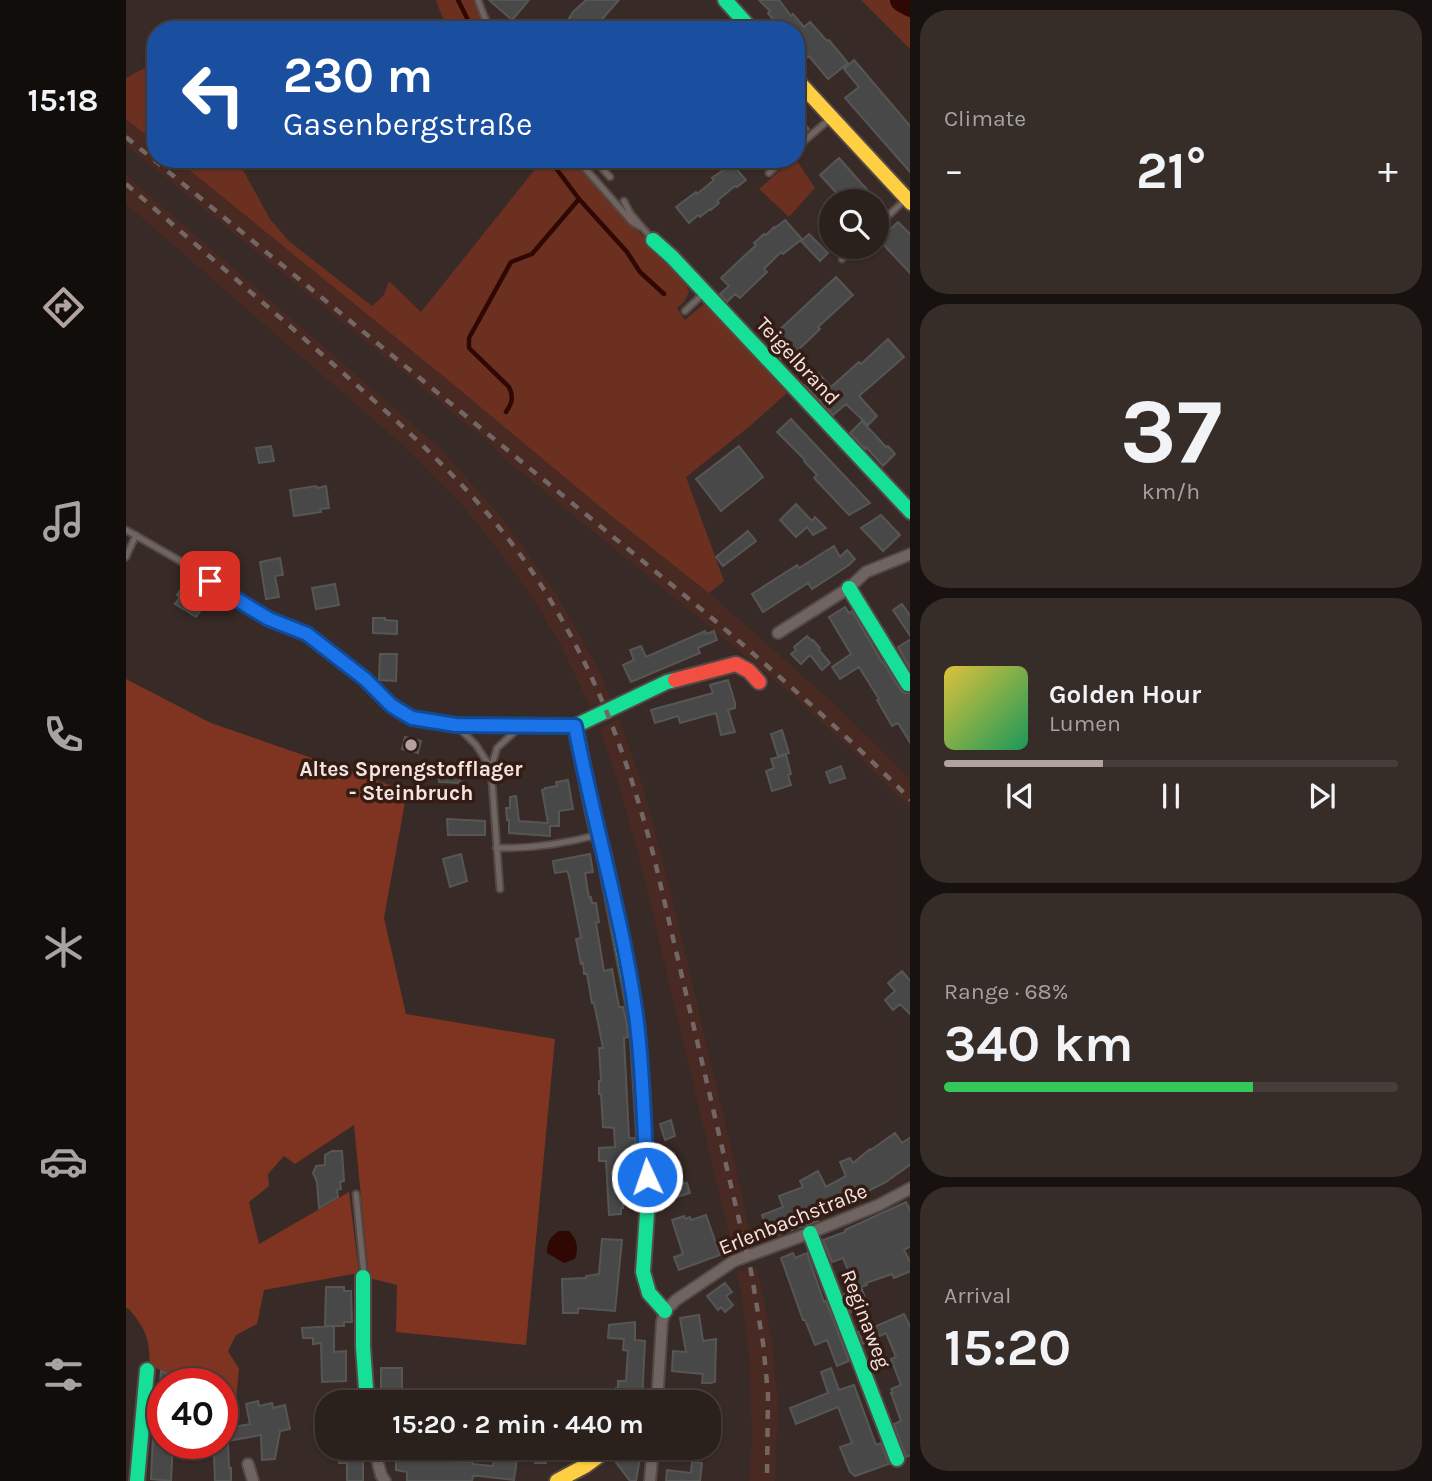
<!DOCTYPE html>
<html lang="en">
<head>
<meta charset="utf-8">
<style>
	body { margin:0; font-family:Karla,sans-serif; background:#362d29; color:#f1f3f6; height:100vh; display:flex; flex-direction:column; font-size:26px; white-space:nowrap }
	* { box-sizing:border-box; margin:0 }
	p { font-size:23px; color:#a5a3a3 }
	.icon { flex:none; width:38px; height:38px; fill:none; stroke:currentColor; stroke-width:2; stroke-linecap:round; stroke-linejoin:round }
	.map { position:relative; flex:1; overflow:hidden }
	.panel { display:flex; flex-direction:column; gap:10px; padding:10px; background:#17120f; width:522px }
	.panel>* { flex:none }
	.hud { position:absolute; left:21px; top:21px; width:658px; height:147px; border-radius:28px; box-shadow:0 2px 5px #0004,0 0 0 2px #463e3b; background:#1a4fa0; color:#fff; overflow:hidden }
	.buttons { position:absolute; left:693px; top:189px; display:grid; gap:14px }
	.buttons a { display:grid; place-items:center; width:70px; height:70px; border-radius:50%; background:#2a201c; box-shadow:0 2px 5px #0004,0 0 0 2px #463e3b; font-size:35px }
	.speed { position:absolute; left:21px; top:1368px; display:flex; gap:14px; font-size:35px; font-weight:700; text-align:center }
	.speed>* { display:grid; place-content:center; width:91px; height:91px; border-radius:50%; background:#2a201c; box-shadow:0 2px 5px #0004,0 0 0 2px #463e3b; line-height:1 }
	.speed .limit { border:10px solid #d22; background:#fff; color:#111 }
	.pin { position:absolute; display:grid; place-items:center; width:60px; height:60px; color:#fff; margin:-30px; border-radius:14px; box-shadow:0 4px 10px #0006 }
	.me { position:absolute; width:77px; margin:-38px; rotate:357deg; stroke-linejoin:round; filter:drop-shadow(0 0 5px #0008) }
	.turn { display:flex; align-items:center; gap:24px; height:147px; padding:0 21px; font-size:32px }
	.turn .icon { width:91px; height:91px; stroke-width:2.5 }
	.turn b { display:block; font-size:49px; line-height:60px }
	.big { font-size:52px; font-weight:700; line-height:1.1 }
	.panel .widget { flex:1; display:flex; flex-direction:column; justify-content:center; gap:10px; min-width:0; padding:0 24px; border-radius:28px; background:#362d29 }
	.panel .dial { align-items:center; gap:0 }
	.dial b { font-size:91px; line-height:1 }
	.song { display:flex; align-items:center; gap:21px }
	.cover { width:84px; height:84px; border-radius:10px; background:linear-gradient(135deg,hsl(50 70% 55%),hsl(150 70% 35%)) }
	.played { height:7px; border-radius:4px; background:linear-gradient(90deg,#b3a39e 35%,#463e3b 35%) }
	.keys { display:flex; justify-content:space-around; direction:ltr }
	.heat { display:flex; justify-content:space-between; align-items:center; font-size:38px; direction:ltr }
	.charge { height:10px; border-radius:5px; background:linear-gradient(90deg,#34c759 68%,#463e3b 0) }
	.trip { position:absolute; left:189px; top:1390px; width:406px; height:70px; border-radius:28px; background:#2a201c; box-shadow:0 2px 5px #0004,0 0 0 2px #463e3b; font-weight:700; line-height:70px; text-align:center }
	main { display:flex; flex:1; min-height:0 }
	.tabs { display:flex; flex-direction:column; width:126px; justify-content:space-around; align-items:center; background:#110d0b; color:#a5a3a3 }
	.tabs .icon { width:49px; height:49px }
	.tabs .selected { color:#b3a39e }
	.tabs b { font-size:32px; color:#f1f3f6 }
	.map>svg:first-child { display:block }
	.built { fill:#482a23 }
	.green { fill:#6c3021 }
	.forest { fill:#7e3421 }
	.water { fill:#2f0703 }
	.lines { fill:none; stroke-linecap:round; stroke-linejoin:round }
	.stream { stroke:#2f0703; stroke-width:4.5 }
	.river { stroke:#2f0703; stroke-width:24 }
	.building { fill:#494848; stroke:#565655; stroke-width:2 }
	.lane-casing { stroke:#554945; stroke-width:9 }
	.street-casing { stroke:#554945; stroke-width:14 }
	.fast-casing { stroke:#554945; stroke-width:18 }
	.slow-casing { stroke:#554945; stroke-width:18 }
	.jam-casing { stroke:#554945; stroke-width:18 }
	.lane { stroke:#6f6462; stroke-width:5 }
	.street { stroke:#6f6462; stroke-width:10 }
	.fast { stroke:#16e098; stroke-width:14 }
	.slow { stroke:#ffcf43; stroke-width:14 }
	.jam { stroke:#f24e42; stroke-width:14 }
	.rail { stroke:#736765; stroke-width:4.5; stroke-dasharray:9 9; stroke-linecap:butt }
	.route-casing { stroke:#114b97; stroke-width:18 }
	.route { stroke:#1a73e8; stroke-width:12 }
	.poi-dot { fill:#b3a39e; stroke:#341c15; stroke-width:2.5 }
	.labels { text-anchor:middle; stroke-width:7; stroke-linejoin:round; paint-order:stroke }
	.street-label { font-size:21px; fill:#f5e4df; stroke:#341c15 }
	.poi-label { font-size:21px; font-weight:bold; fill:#f5e4df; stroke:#341c15 }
</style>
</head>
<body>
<main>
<nav class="tabs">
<b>15:18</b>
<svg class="icon selected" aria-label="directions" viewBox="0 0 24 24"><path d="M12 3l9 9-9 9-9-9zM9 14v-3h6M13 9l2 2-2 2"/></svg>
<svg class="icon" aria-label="music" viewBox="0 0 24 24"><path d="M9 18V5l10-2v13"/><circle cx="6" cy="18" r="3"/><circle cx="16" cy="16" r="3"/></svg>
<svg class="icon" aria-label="phone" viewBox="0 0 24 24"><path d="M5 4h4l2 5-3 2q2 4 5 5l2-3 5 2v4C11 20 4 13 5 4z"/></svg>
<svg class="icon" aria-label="climate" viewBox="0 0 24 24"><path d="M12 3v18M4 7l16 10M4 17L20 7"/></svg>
<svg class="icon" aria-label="car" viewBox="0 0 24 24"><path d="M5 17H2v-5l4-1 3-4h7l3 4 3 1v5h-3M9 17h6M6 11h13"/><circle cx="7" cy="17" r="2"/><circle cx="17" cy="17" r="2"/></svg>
<svg class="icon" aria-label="filters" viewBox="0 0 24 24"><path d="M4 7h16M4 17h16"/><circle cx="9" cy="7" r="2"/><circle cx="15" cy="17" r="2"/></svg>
</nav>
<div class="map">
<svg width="785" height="1481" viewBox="0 0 785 1481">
	<rect width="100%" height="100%" fill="#382a26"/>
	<path class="built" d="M0 119 30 143V159H50L322 380 484 515 583 593 651 653 705 701 784 779V808L730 754 662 691 375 456 365 444 0 145Z
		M0 175 313 447 377 519 431 595 472 668 485 699 464 707 436 647 411 605 382 563 335 503 280 448 0 204Z
		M493 719 516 783 543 885 614 1186 625 1240 621 1244 606 1247 516 869 494 788 474 729Z
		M631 1268 646 1339 652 1404 649 1481H623L626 1439 623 1353 615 1292 610 1271Z"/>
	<path class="green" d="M310 0H347L362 30H323L314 11Z
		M735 0H784V49Z
		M30 62V143L0 119V78Z
		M50 159H111L144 219 164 242 246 306 258 295 263 281 295 312 410 168 405 159H447L560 284 563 292 558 302 551 308 559 320 579 303 661 393 624 426 560 477 598 581 583 593 484 515 322 380Z
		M671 161 689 188 663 217 633 189 657 168Z"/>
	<path class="forest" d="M0 679 85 723 281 791 258 918 280 1014 429 1039 400 1345 270 1332 271 1285 243 1278 228 1125 169 1164 158 1156 142 1174 143 1186 123 1202 133 1244 223 1192 233 1273 138 1290 131 1324 110 1335 102 1351 113 1369 110 1400H96V1384H71L24 1366C23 1338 21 1331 3 1309L0 1308Z"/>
	<path class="water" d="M433 1231H443C451 1239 453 1248 449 1259L438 1263 421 1253C421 1242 424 1237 433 1231Z"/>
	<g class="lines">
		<path class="stream" d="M332 0 347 30
			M453 199 501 252 514 272 538 294
			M380 412C386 403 388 397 383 387L343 348V338L385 262 406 254 453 199 423 159"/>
		<path class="river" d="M776 0 785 5"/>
	</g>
	<path class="building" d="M363 0H403L386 20Z
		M460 0H493L469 27 468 30H436L447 12Z
		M633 0H653L665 16 667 14 678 27 684 22 701 41 703 40 722 63 702 79 683 56 679 59 670 49V30H655L642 13 644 11Z
		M728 60 785 127V173L719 98 733 87 718 69Z
		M670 114 683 129 670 140Z
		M713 158 735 183 752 201H718L694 175Z
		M606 164 620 180 611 187 609 186 591 201 593 203 585 210 584 209 574 217 572 215 563 223 550 207 570 192 571 194 588 180 586 178Z
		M659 220 676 239 657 254 655 252 638 269 641 272 614 298 609 294 601 302 594 294 603 286 595 278 630 245 628 243 638 234 640 235 648 227 649 228Z
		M772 222 785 235V274L753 240Z
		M683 234 702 253 694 261 675 241Z
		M710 277 727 295 692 327 694 329 667 355 663 351 655 359 647 351 656 343 648 335Z
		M762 339 778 357 733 396 751 416 742 425 720 404 707 415 679 385 692 373 705 387 733 362 735 364Z
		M665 419 709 466 744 503 723 515 688 478 691 475 678 461 679 460 651 432Z
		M736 421 760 447 762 446 769 454 757 466 740 447 739 449 724 433Z
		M145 446 148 461 133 463 130 448Z
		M613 446 637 477 595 511 570 479Z
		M190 486 191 488 200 486 203 508 194 509 195 512 168 516 164 490Z
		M670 504 686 521 689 517 700 528 687 535 681 527 670 537 654 520Z
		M755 515 774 535 757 551 735 528Z
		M622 531 630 541 597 566 590 557Z
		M708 546 714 557 721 550 729 559 723 565 686 589 682 583 637 612 626 594 671 565 673 568Z
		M154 558 157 575 149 576 153 597 140 599 134 562Z
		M61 580 84 596 70 617 49 604 54 597 51 595Z
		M209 584 213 605 190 609 186 588Z
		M776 604 785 617V637L767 610Z
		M719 607 723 613 726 611 756 662H757L774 689 778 693H785V744L772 723 766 726 751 700 753 699 733 667 714 679 706 667 725 654 703 617Z
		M247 618H259V620L271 621V634L247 633Z
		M579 631 580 634 588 631 591 640 572 648 574 653 505 682 497 665 508 660 504 650 515 646 520 657Z
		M681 636 686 641 687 640 694 648 693 650 704 663 696 670 684 655 675 664 665 654 670 650 668 647Z
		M785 639V670L772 647Z
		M254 654H271L270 681 253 680Z
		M602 680 609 703V708L602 710 609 732 595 735 590 713 554 723 552 716 529 723 525 710 587 693 584 685Z
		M656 730 663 753 652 756 645 734Z
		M279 737 295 741 292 753 276 749Z
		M660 755 665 774 662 775 665 785 646 791 640 771 648 768 645 759Z
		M312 764 337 783 313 782Z
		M715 766 719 778 704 783 700 772Z
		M442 780 447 809 433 811V826H424V836L383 833V820H381L380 808H384V797L390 796 393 821 422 823 416 790 419 789V788L431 786 430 782Z
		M321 819 359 821V835H322Z
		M335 854 341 881 324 887 317 859Z
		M464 854 467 872 459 873 463 898 465 897 466 903H470L473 922 470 923 478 971 486 969 493 1007H497L501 1025 502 1037 498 1038 503 1138H509L510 1156 501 1157 502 1159 500 1160V1184L503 1183 504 1203H497V1208H495V1214L483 1215 480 1161H473V1148L489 1147 488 1128 477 1127 475 1094H473V1081H475L473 1048H477L468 1003H466L461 974H458L457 963 455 964 450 939 455 938 443 876 441 871 429 873 427 861Z
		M776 971 785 982V1015L774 1004 767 1010 759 1000 769 991 762 983Z
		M545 1120 549 1136 539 1140 534 1124Z
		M769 1133 776 1143 785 1137V1164L760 1182 690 1218 692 1221 644 1238 636 1215 657 1207 653 1196 677 1187 674 1181 692 1171 700 1187 720 1176 714 1162 724 1158 727 1163 744 1149 745 1150Z
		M206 1151H216L218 1181 214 1182 215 1189 211 1190 212 1197 193 1208 191 1182 187 1173 190 1166 199 1165V1155Z
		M548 1153 557 1184 561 1183 564 1193 541 1200 533 1172 535 1168 532 1158Z
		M780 1202 785 1212V1246L778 1250 785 1263V1271L768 1278 766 1274 740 1283 741 1285 735 1287 742 1305 738 1307 746 1328 778 1314 785 1328V1455L780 1457 768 1424 775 1421 765 1393H767L765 1389 775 1385 765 1359 770 1357 760 1333 737 1344 732 1332 736 1330 728 1310 725 1312 718 1294 730 1289 717 1258 706 1262 697 1240 719 1232V1230Z
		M580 1215 594 1255 553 1270 548 1257 557 1254 546 1220 558 1216 559 1219 564 1217 565 1220Z
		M476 1239 496 1240 489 1311 452 1308V1313H437L436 1279 460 1278V1276L473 1274Z
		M667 1253 669 1258 681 1253 698 1302 700 1301 723 1361 711 1366 701 1340 689 1345 679 1320H677L655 1258Z
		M599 1283 606 1292 600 1296 607 1305 599 1312 595 1307 592 1310 581 1296Z
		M200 1287H218V1291H225L226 1322H218V1326H199Z
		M573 1315 577 1341 590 1339 589 1382 584 1383H576L577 1374 546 1371 547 1351 560 1352 554 1318Z
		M509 1322V1340L519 1341 516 1402H489L490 1388H492V1381H500L502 1351 497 1350 498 1339 482 1338 483 1325Z
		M208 1326V1352L220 1351V1381L196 1382 195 1343 187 1344V1338H177L176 1328Z
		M255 1368H276V1389L255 1390Z
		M705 1368 713 1390 728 1385 750 1445 755 1443 763 1464 729 1476 724 1472 714 1447 726 1443 712 1407 670 1424 664 1408 702 1393 695 1372Z
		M35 1371 66 1384H34Z
		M132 1401 133 1406 146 1403 147 1408 159 1405 164 1429 154 1431 149 1459 136 1460 135 1435 96 1442V1429L124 1424 120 1404Z
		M27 1435 37 1436V1444H47L45 1481 25 1479Z
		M83 1444H102L103 1468H105V1481H89L88 1455H83Z
		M213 1447H237V1481H221V1463H213Z
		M258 1447H282V1460L347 1462V1464L367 1466 368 1459 379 1460 380 1451 392 1452 388 1480 353 1476H347L346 1481H281V1472L270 1470V1461L260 1460 258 1454Z
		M394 1447H453L452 1459 421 1457 420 1463H409L410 1457 394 1456Z
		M497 1447H509L514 1458 510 1481H504L489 1461 496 1457Z
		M566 1462 576 1463 574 1481H540L541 1470 565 1473Z"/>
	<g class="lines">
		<defs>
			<path id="lane" d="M352 0 358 16 365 30
				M670 148 705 118
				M451 159 506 222 515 227
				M468 159 484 177
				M643 173 658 159
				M498 201 504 213 527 240
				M751 226 779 200
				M716 259 729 247
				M559 311 577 294
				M0 530 63 566 105 596 143 619 181 634 239 679 266 706 286 718 330 725 449 726
				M0 557 10 535
				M330 725 350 745 365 768
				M370 848C404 849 437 844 471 835
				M374 889 365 768 371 748 395 726
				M230 1194 238 1275
				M16 1423 37 1424"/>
			<path id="street" d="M652 633 723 588 740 572 785 554
				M531 1402 536 1322 539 1311 550 1300 608 1261 684 1233 753 1205 785 1188
				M248 1447 255 1475 259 1481
				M122 1464 127 1481
				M524 1481 527 1447"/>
			<path id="fast" d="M599 0 626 30
				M527 240 546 257 785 512
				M723 588 782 684
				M684 1233 771 1459
				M237 1277V1347L241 1402
				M539 1311 523 1293 517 1272 522 1198 511 1024 479 859 469 822 449 726 541 682 549 680
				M11 1481 21 1370"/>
			<path id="slow" d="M670 79 785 203
				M431 1481 459 1466 485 1447"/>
			<path id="jam" d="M549 680 610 664 623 671 633 682"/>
		</defs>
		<use href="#lane" class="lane-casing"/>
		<use href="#street" class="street-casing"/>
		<use href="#fast" class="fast-casing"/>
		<use href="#slow" class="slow-casing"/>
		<use href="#jam" class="jam-casing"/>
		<use href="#lane" class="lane"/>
		<use href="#street" class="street"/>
		<use href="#fast" class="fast"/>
		<use href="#slow" class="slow"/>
		<use href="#jam" class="jam"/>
		<path class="rail" d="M0 137 580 613C650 673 720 734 785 800
			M0 184C69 244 139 304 208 365 287 435 368 506 423 598 474 681 503 763 528 857L625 1271 637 1343 642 1393 641 1481"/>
	</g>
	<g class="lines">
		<defs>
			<path id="route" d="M84 581 105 596 143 619 181 634 239 679 266 706 286 718 330 725 449 726C468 825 498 922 511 1023 517 1074 518 1126 521 1177"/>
		</defs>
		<use href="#route" class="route-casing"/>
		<use href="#route" class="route"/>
	</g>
	<circle class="poi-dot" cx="285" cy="745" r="7"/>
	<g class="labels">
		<g class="street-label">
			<text transform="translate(672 361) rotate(47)" y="7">Teigelbrand</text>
			<text transform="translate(667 1219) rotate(-22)" y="7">Erlenbachstraße</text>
			<text transform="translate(740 1319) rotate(69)" y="7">Reginaweg</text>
		</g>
		<g class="poi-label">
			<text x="285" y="776">Altes Sprengstofflager<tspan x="285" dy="24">- Steinbruch</tspan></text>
		</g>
	</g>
</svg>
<div class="buttons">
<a><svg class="icon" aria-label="search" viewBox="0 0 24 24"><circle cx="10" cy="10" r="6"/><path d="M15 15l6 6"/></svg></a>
</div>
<div class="speed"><div class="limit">40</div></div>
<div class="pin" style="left:84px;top:581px;background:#d93025"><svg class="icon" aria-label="arrive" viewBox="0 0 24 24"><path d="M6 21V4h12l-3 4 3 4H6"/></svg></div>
<svg class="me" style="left:521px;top:1177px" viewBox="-20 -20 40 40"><circle r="17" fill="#1a73e8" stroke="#fff" stroke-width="3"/><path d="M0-11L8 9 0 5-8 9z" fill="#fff"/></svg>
<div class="trip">15:20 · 2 min · 440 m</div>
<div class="hud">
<div class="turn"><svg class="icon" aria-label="left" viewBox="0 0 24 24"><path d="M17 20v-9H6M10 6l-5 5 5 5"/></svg><div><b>230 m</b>Gasenbergstraße</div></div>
</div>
</div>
<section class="panel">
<div class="widget"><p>Climate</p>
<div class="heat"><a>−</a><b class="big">21°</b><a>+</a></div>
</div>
<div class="widget dial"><b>37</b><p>km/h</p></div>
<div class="widget">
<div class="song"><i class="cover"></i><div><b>Golden Hour</b><p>Lumen</p></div></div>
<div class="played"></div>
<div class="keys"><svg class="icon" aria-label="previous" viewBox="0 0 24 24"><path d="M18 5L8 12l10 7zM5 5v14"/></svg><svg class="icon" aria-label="pause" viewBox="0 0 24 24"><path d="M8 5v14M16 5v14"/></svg><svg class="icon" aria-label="next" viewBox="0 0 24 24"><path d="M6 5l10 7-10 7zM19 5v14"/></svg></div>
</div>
<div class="widget"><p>Range · 68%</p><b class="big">340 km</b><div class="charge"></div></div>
<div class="widget"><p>Arrival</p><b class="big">15:20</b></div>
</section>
</main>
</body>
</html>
